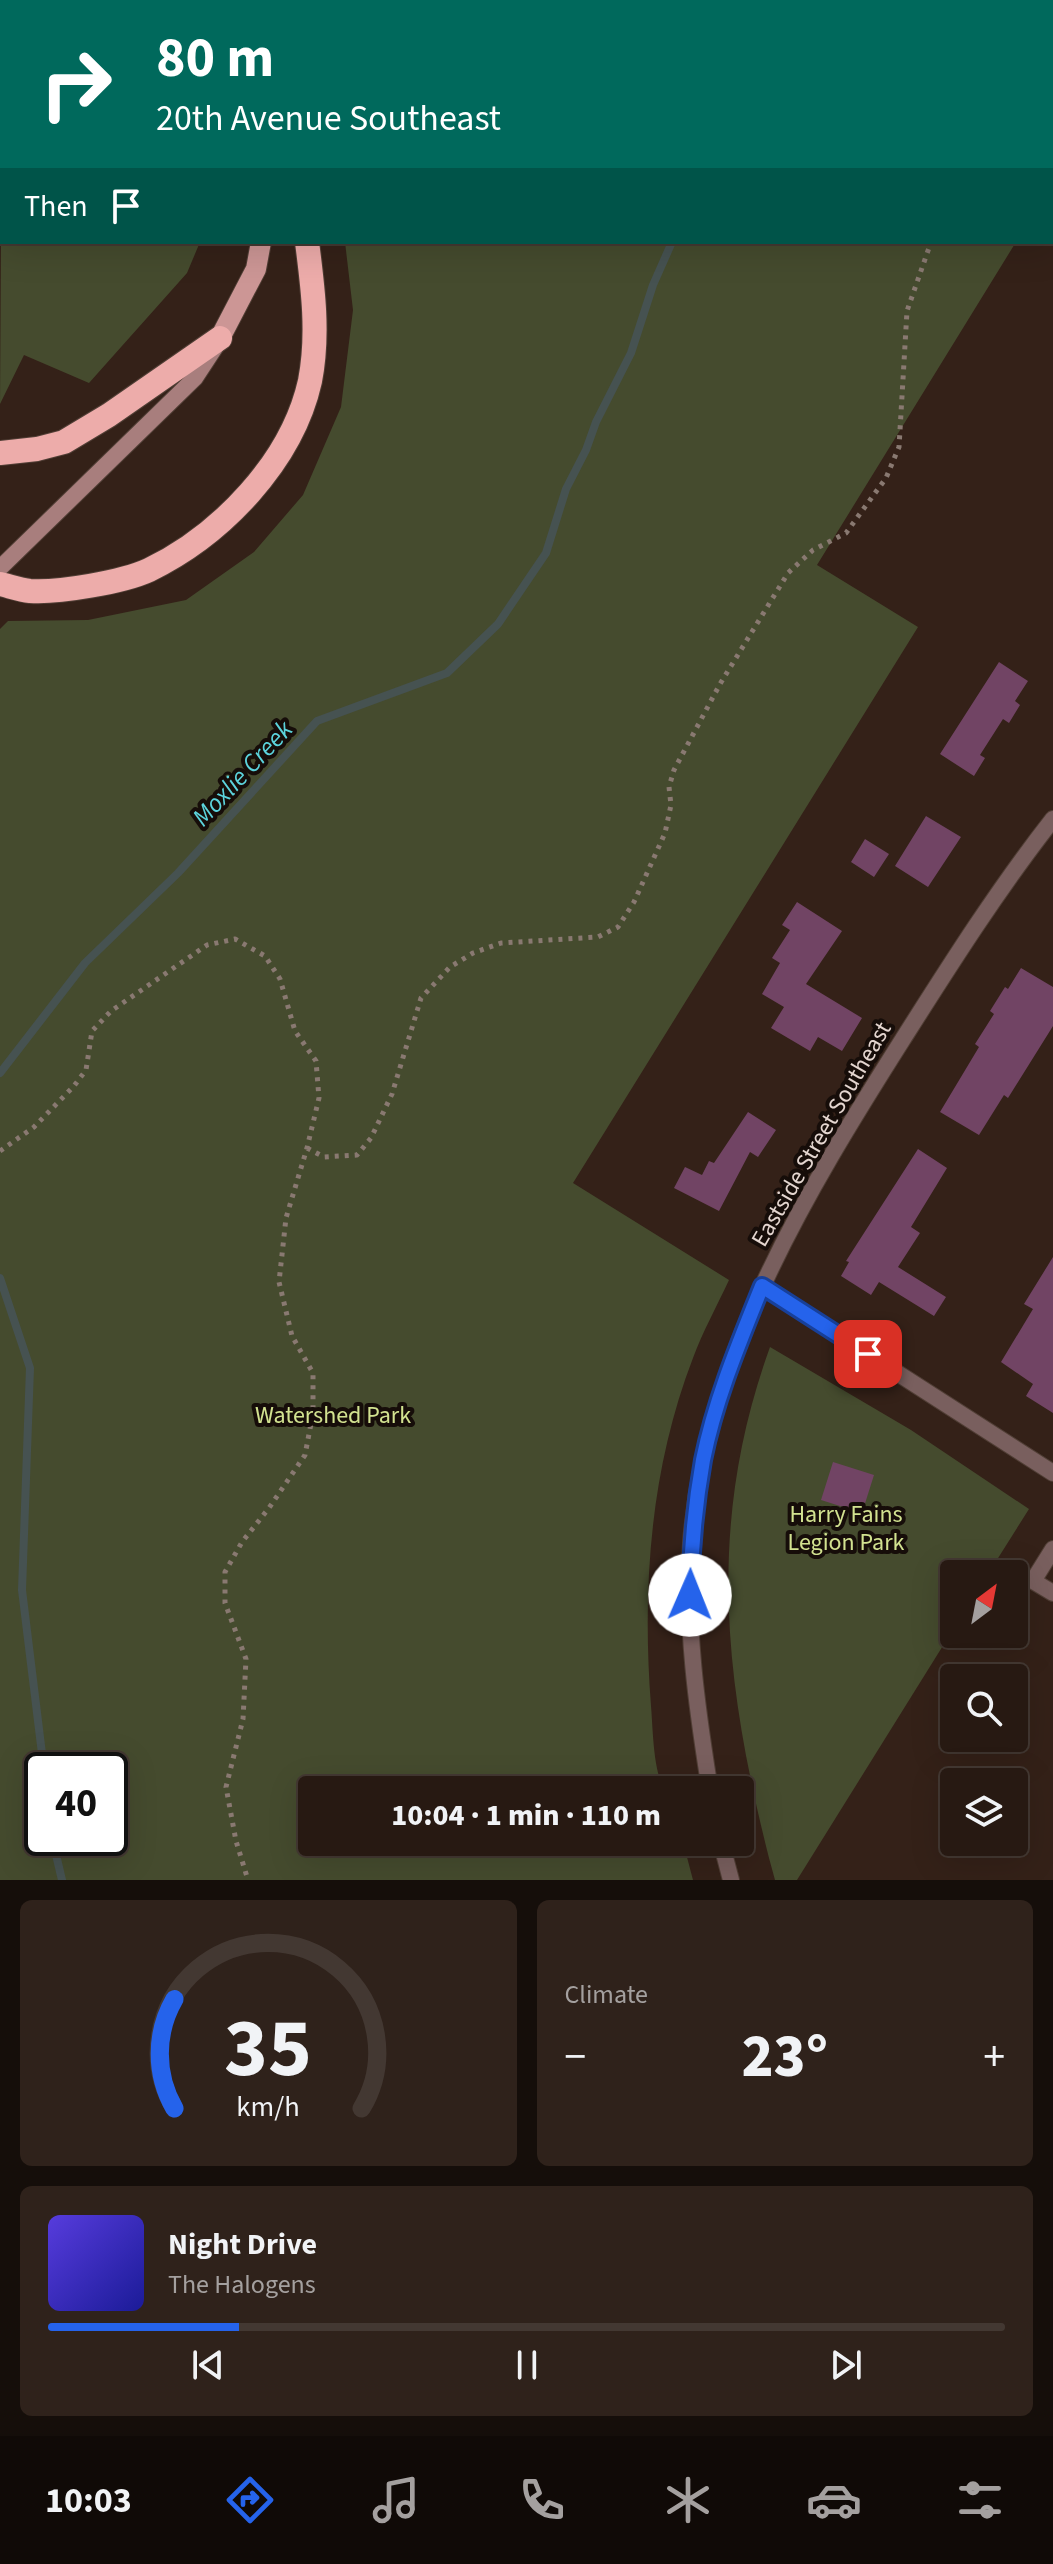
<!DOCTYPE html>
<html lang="en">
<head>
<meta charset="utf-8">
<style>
	body { margin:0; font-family:"Source Sans 3",sans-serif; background:#2f221b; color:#f1f3f6; height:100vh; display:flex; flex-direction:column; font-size:30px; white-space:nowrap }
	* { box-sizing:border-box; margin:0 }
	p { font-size:26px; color:#a4a09f }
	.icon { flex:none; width:44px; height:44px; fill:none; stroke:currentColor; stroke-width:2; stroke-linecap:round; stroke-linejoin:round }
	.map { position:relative; height:1880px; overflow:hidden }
	.details { display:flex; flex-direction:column; gap:20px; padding:20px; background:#150e0a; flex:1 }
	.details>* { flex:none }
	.guide { position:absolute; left:0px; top:0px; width:1054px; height:244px; box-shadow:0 8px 32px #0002,0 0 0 2px #433832; background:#00695c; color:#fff; overflow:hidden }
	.needle { width:52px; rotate:32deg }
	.buttons { position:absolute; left:940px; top:1560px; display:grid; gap:16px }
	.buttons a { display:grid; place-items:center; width:88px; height:88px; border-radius:8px; background:#271912; box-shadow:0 8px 32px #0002,0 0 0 2px #433832; font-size:40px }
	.speed { position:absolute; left:24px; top:1752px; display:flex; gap:16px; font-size:40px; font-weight:700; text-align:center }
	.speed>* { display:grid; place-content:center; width:104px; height:104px; border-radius:50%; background:#271912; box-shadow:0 8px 32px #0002,0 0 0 2px #433832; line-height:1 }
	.speed .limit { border:4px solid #111; border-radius:12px; background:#fff; color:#111 }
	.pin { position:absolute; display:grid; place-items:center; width:68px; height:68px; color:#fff; margin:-34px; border-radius:16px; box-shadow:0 4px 12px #0006 }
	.me { position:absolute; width:88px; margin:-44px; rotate:1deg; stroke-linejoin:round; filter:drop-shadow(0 0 6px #0008) }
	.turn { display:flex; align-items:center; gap:28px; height:168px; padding:0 24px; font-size:36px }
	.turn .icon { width:104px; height:104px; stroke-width:2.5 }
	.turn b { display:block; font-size:56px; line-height:68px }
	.then { display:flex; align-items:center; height:76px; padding:0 24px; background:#0003; gap:16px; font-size:30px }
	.big { font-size:60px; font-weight:800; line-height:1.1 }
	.details .card { flex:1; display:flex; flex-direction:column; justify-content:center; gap:12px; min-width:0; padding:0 28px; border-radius:12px; background:#2f221b }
	.details .dial { align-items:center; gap:0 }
	.dial svg { height:208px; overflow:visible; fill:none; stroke:#433832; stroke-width:7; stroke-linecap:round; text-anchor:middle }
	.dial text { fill:#f1f3f6; stroke:none }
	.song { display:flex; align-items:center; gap:24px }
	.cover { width:96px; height:96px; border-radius:12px; background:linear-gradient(135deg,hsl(250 70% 55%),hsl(240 70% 35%)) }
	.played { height:8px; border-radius:4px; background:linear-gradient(90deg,#2563eb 20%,#433832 20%) }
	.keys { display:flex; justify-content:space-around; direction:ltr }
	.heat { display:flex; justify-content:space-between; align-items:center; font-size:44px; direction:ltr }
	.details .tiles { flex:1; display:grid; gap:20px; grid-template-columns:1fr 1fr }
	.card:last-child { grid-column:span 2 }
	.trip { position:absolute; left:298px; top:1776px; width:456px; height:80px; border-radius:8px; background:#271912; box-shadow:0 8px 32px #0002,0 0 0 2px #433832; font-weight:800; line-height:80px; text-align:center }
	.tabs { display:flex; height:128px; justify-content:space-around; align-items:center; background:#100a07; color:#a4a09f }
	.tabs .icon { width:56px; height:56px }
	.tabs .active { color:#2563eb }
	.tabs b { font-size:36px; color:#f1f3f6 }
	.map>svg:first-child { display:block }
	.green { fill:#454b2e; fill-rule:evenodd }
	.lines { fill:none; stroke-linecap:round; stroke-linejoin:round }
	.stream { stroke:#465251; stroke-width:8 }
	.building { fill:#714464 }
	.minor-casing { stroke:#503e35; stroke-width:18 }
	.tertiary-casing { stroke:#503e35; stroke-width:18 }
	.secondary-casing { stroke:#503e35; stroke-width:18 }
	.primary-casing { stroke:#503e35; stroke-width:22 }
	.motorway-casing { stroke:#503e35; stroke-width:26 }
	.path { stroke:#897971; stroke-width:5; stroke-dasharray:4 6; stroke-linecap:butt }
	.minor { stroke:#795f5e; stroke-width:16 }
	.tertiary { stroke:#795f5e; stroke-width:16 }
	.secondary { stroke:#a87e7d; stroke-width:16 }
	.primary { stroke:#cc9695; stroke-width:20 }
	.motorway { stroke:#edacaa; stroke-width:24 }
	.route-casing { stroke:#184099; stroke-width:20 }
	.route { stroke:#2563eb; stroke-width:14 }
	.labels { text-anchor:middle; stroke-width:8; stroke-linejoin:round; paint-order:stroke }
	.street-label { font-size:24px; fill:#e4d6d0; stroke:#160d09 }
	.park-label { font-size:24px; fill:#d2e290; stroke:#160d09 }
	.water-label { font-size:26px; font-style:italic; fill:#5cd3dc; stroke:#160d09 }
</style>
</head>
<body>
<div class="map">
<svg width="1053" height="1880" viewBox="0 0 1053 1880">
	<rect width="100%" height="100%" fill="#342118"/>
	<path class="green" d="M318 0H1053V180L1052 182V2Z
		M2 73V242H200L187 273 89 383 24 355 0 404Z
		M345 242H1016L817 565 918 627 573 1183 729 1280C717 1306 703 1331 693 1358 650 1470 642 1588 651 1706 653 1728 653 1772 665 1790H312V1842H683L693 1880H0V629L8 621 88 620 186 600 254 552 303 495 341 407 353 310ZM42 1770H110V1838H42Z
		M770 1347 911 1430 1029 1509 988 1574H954V1628L797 1880H775L769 1858C724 1680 706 1524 770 1347Z"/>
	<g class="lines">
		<path class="stream" d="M703 2V0
			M0 1073 85 963 178 873 317 721 447 673 498 624 546 553 566 489 586 450 596 422 631 353 653 285 672 242
			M0 1278 30 1368 22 1590 44 1770
			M52 1838 62 1880"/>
	</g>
	<path class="building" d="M999 662 1028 681 1015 701 1020 705 1009 723 1003 719 980 755 985 758 974 776 940 754Z
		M926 816 961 837 928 887 895 866Z
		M865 839 889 854 874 877 851 862Z
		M797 902 842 931 806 984 862 1018 842 1051 818 1037 810 1051 771 1028 784 1007 762 994 780 963 772 958 790 930 782 925Z
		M1021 968 1053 987V1026L1008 1098 1004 1095 979 1135 940 1112 979 1047 975 1044 994 1014 990 1011 1005 987 1008 989Z
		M748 1112 776 1130 758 1157 750 1152 719 1211 674 1188 685 1167 702 1175 709 1161 714 1163Z
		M918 1149 947 1168 911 1227 920 1233 898 1267 946 1297 934 1316 879 1282 871 1295 841 1276 849 1262 846 1261Z
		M1053 1257V1413L1026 1396 1033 1384 1001 1362 1033 1309 1024 1304Z
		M833 1462 874 1475 862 1513 821 1500Z"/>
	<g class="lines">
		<defs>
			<path id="minor" d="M762 1286 1053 1473
				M1053 1549 1033 1581 1053 1593"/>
			<path id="tertiary" d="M710 1790C697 1709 685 1625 691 1543 705 1358 806 1192 903 1039 950 965 998 889 1053 819
				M721 1842 731 1880"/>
			<path id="secondary" d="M0 568 195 378 216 346"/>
			<path id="primary" d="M262 0V2
				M220 338 256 269 261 242"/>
			<path id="motorway" d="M0 453 37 449 64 442 109 415 220 338
				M0 584C9 586 20 590 30 591 58 593 123 582 149 570 221 535 292 462 310 381 319 335 313 288 307 242"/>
		</defs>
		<use href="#minor" class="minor-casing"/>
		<use href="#tertiary" class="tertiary-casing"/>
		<use href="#secondary" class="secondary-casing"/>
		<use href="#primary" class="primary-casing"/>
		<use href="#motorway" class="motorway-casing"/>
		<path class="path" d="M1052 33 1053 32
			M307 1148 324 1157 357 1155 371 1138 392 1094 421 998 450 967 473 953 501 943 598 937 618 927 634 902 665 833 671 805 669 787 674 770 720 684 788 573 813 550 846 533 886 478 899 447 907 311 931 242
			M0 1151 34 1127 74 1086 86 1070 92 1031 111 1011 207 945 235 939 265 956 280 979 295 1031 316 1061 319 1098 307 1148 286 1218 279 1282 292 1336 313 1373V1413L305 1455 269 1508 242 1542 225 1572V1603L246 1659 243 1719 226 1787 236 1841 248 1880"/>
		<use href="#minor" class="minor"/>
		<use href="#tertiary" class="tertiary"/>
		<use href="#secondary" class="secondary"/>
		<use href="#primary" class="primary"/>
		<use href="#motorway" class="motorway"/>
	</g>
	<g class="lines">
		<defs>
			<path id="route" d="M690 1595C691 1550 695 1505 703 1460 715 1400 739 1343 762 1286L868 1354"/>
		</defs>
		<use href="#route" class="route-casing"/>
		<use href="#route" class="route"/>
	</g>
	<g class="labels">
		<g class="street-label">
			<text transform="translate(821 1134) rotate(-60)" y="8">Eastside Street Southeast</text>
		</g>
		<g class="park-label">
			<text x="333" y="1423">Watershed Park</text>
			<text x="846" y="1522">Harry Fains<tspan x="846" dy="28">Legion Park</tspan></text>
		</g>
		<g class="water-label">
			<text transform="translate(242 773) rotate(-47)" y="9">Moxlie Creek</text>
		</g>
	</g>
</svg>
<div class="buttons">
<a><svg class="needle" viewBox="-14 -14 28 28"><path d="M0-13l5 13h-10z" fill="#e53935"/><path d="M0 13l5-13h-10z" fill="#a4a09f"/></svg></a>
<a><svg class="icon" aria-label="search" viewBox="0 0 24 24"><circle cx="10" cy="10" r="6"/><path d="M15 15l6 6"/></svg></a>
<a><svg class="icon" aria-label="layers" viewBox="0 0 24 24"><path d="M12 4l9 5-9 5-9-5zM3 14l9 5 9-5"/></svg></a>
</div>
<div class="speed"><div class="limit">40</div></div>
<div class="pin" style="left:868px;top:1354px;background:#d93025"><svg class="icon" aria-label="arrive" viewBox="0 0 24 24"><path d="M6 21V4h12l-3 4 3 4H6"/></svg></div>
<svg class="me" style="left:690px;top:1595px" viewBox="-20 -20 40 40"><circle r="19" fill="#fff"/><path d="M0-13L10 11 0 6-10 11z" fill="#2563eb"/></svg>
<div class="trip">10:04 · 1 min · 110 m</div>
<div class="guide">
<div class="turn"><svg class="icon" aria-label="right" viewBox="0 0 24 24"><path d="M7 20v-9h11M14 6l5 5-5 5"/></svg><div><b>80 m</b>20th Avenue Southeast</div></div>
<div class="then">Then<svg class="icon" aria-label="arrive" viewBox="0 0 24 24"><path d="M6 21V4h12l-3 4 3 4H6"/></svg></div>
</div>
</div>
<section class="details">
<div class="tiles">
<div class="card dial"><svg viewBox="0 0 100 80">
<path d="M14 69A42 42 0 1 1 86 69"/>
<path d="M14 69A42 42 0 0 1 14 27" stroke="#2563eb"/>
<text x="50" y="56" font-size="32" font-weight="700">35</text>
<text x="50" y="72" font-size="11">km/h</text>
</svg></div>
<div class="card"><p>Climate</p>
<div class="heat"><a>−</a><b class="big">23°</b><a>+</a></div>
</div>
<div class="card">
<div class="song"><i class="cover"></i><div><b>Night Drive</b><p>The Halogens</p></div></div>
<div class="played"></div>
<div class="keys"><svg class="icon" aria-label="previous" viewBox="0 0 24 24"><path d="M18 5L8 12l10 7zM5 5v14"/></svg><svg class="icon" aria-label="pause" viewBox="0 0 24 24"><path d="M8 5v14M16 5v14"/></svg><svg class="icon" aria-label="next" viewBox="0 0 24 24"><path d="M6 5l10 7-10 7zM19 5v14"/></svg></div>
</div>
</div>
</section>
<nav class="tabs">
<b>10:03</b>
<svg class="icon active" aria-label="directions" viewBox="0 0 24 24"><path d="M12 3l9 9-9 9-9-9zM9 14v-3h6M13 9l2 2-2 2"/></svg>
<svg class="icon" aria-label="music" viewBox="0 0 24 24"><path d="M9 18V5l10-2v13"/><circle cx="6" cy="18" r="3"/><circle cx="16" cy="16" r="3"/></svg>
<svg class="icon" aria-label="phone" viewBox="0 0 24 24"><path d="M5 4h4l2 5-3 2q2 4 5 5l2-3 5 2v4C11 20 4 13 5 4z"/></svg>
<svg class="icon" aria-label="climate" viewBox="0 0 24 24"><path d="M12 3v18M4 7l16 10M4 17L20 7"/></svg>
<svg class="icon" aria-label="car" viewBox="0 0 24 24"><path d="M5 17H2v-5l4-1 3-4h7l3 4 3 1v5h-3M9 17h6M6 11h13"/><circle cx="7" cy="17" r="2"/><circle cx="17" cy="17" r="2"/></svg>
<svg class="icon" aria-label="filters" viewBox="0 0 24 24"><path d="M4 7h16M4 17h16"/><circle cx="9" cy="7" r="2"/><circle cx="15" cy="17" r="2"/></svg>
</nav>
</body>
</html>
